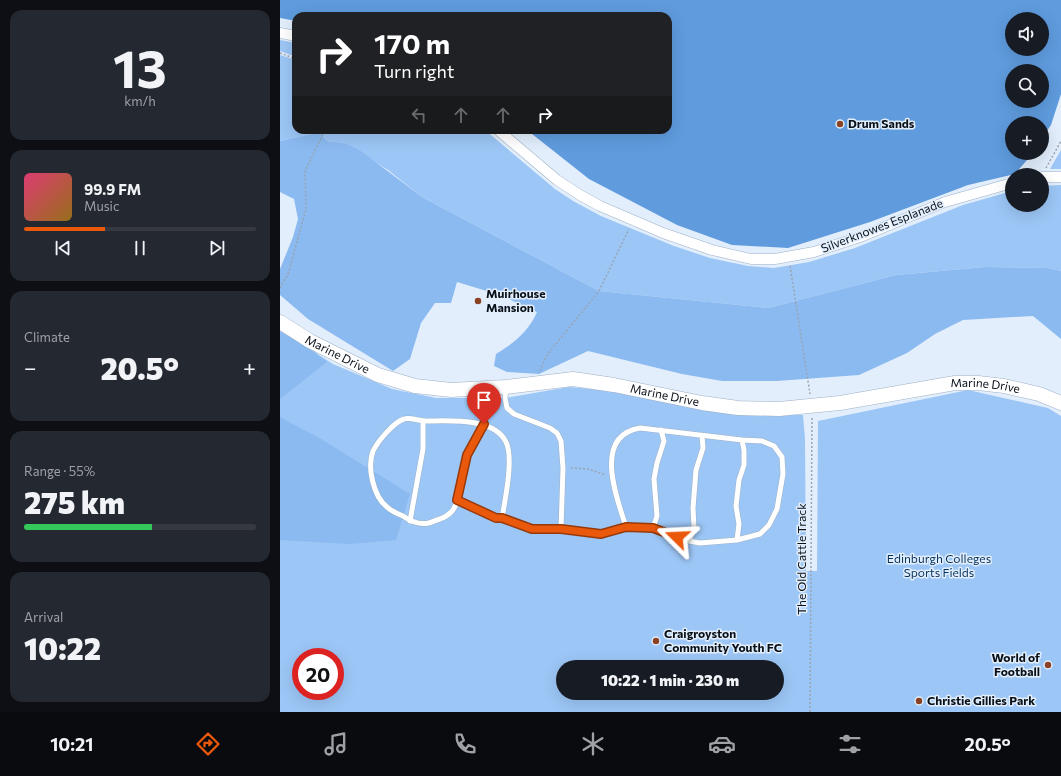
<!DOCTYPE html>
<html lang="en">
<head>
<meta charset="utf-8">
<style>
	body { margin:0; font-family:Commissioner,sans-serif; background:#242831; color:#f1f3f6; height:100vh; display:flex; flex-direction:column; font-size:15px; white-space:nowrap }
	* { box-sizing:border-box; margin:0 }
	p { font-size:13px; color:#9ea1a6 }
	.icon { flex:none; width:22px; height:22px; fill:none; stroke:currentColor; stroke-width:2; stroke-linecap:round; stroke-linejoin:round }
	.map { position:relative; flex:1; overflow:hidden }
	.sheet { display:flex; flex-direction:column; gap:10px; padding:10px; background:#0d0f14; width:280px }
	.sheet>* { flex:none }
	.banner { position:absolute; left:12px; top:12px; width:380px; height:122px; border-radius:12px; box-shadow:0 4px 16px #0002; background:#202124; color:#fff; overflow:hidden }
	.controls { position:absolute; left:725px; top:12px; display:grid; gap:8px }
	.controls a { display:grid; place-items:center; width:44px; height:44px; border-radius:50%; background:#171b24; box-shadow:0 4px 16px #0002; font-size:20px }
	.speed { position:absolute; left:12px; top:648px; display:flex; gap:8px; font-size:20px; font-weight:700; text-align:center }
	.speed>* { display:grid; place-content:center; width:52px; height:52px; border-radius:50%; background:#171b24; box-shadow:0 4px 16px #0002; line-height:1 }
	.speed .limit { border:6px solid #d22; background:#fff; color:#111 }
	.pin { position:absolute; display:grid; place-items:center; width:34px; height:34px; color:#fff; margin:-41px -17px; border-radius:50% 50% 50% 0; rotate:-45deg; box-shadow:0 0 4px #0007 }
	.pin .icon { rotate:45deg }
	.me { position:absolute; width:44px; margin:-22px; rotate:291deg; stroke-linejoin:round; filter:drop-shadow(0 0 3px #0008) }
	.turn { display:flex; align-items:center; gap:14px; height:84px; padding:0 16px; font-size:18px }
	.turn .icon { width:52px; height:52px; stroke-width:2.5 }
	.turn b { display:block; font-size:28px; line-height:34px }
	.lanes { display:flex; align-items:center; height:38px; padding:0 16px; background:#0003; justify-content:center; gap:20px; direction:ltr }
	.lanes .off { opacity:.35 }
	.big { font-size:30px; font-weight:800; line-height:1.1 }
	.sheet .tile { flex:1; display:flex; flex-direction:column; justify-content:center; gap:6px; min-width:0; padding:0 14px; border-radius:12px; background:#242831 }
	.sheet .dial { align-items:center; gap:0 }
	.dial b { font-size:52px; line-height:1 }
	.song { display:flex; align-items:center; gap:12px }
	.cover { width:48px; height:48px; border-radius:6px; background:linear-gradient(135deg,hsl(340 70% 55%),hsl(40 70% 35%)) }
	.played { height:4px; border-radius:2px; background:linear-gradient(90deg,#ea580c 35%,#363941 35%) }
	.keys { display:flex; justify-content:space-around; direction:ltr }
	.heat { display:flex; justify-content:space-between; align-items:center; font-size:22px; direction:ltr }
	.charge { height:6px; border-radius:3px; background:linear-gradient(90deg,#34c759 55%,#363941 0) }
	.trip { position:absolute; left:276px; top:660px; width:228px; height:40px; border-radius:20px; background:#171b24; box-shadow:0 4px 16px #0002; font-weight:800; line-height:40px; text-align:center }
	.menu { display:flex; height:64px; justify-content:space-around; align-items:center; background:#090b0e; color:#9ea1a6 }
	.menu .icon { width:28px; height:28px }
	.menu .current { color:#ea580c }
	.menu b { font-size:18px; color:#f1f3f6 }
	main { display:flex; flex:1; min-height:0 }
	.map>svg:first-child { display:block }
	.green { fill:#9cc6f6; fill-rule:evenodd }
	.forest { fill:#8bbaf1 }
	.water { fill:#5f9bdd; fill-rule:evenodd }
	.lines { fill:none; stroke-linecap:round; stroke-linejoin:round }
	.lane-casing { stroke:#9eb1c7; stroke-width:6 }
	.street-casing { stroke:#9eb1c7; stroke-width:11 }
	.secondary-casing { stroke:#9eb1c7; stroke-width:15 }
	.path { stroke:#9aa4b0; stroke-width:1.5; stroke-dasharray:2 2; stroke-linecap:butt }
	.lane { stroke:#fff; stroke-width:5 }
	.street { stroke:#fff; stroke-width:10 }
	.secondary { stroke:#fff; stroke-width:14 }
	.route-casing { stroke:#983908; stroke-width:10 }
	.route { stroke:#ea580c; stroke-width:7 }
	.poi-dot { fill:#8b4224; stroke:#e2eefc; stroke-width:1.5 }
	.labels { text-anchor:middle; stroke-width:3; stroke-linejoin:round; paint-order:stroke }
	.poi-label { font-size:12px; font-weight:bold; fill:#091018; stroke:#e2eefc; text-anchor:start }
	.street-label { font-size:12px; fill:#091018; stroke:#e2eefc }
	.park-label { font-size:12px; fill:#03305a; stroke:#e2eefc }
</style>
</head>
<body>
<main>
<section class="sheet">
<div class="tile dial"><b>13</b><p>km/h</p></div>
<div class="tile">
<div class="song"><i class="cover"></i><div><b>99.9 FM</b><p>Music</p></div></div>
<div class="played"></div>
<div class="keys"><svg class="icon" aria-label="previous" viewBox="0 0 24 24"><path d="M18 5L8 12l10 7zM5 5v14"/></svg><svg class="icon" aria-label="pause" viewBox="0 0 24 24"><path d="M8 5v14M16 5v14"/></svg><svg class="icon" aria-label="next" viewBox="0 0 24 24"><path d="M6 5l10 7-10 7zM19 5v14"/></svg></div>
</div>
<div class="tile"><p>Climate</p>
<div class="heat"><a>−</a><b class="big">20.5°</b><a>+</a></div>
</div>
<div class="tile"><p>Range · 55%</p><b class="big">275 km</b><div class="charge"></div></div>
<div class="tile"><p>Arrival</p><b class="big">10:22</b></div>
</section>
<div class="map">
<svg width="781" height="712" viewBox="0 0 781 712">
	<rect width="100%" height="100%" fill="#e2eefc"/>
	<path class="green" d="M0 40 16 43V57L0 51Z
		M0 55 16 60V130H205L275 189 293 201 321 216 394 246 430 258 468 266 494 268 529 262 575 248 683 205 732 191V205H762V186L781 185V271L768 268 705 267 616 275 488 308 319 291 142 197 108 170 65 143 47 141 40 132 0 141Z
		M781 150V169H770Z
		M0 330 53 364 112 389 156 398H225L289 387 334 391 422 410 471 415H523L525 439 526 571H537L538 421 688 390 768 408 781 416V712H0ZM21 657H55V691H21ZM283 667H497V693H283Z"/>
	<path class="forest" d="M40 132 47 141 65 143 81 151 142 197 319 291 488 308 616 275 705 267 768 268 781 271V339L753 316 683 320 655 334 627 353 579 375 497 381H442L402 374 308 351 259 374 227 372 214 366 216 354C233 344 249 331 257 312L220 295 177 282 171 303H155L141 323 130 359 113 371 28 319 0 295V269L13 237 18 219 14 199 0 192V141Z
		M0 332 26 345 47 362 0 399Z
		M0 417 41 439 130 494 116 540 70 544 0 540Z"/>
	<path class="water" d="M0 0H781V94L771 125 762 138V123H732V153H753L735 174 688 185 590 222 508 248 452 245 397 225 309 179 247 130H388V16H16V21L0 18ZM732 19H762V49H732ZM732 71H762V101H732Z"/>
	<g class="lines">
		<defs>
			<path id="lane" d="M226 388 225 398 227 408 234 414 270 428 277 433 281 441 283 468 281 529
				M177 500 187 455 204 424
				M222 518C225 500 234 458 226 442 214 417 169 421 145 421 139 421 130 417 124 419 114 422 98 441 93 451 87 467 93 496 107 507 111 511 118 514 123 516 130 521 140 525 149 523 152 522 156 520 160 519 170 515 175 510 177 500L216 518H222L252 529H281L321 534 346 527 373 528 409 541 420 543 457 540 480 534 489 525 497 509 503 474 502 457 494 446 482 441 462 440 360 428C312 436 337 498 346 527
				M130 521 143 449V421
				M373 528 377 516 374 479 377 463 384 441 381 430
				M457 540 459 524 456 506 459 480 464 465V450L462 440
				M409 541 414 528 413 508 416 470 423 448 422 436"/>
			<path id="street" d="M0 33 16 36
				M218 130 277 180 300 195 320 206 383 233 432 250 471 259H495L534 252 583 236 665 202 732 183
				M762 177H781"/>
			<g id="secondary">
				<path id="s1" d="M0 322 30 341 98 375 135 386 171 390 226 387 293 379 334 385 422 403 458 408 499 409 560 403 675 383H698L724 386 759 394 781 403"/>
			</g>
		</defs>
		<use href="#lane" class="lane-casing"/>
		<use href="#street" class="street-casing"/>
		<use href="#secondary" class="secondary-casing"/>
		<path class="path" d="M0 53 16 59
			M766 168 781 141
			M510 266 530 394
			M0 288 8 274 26 209 25 171 45 130
			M260 371 267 355 319 291 349 229
			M291 468 308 469 326 475
			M530 712 532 418"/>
		<use href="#lane" class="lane"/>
		<use href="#street" class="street"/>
		<use href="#secondary" class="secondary"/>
	</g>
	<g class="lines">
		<defs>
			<path id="route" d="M204 424 187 455 177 500 216 518H222L252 529H281L321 534 346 527 373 528 397 537"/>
		</defs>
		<use href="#route" class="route-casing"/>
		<use href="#route" class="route"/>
	</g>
	<g class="poi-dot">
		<circle cx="560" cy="124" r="4"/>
		<circle cx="198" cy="301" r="4"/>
		<circle cx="376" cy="641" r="4"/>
		<circle cx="768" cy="665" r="4"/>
		<circle cx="639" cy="701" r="4"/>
	</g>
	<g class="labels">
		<g class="poi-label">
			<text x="568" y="128">Drum Sands</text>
			<text x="206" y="298">Muirhouse<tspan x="206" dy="14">Mansion</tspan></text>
			<text x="384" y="638">Craigroyston<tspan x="384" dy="14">Community Youth FC</tspan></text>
			<text x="760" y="662" text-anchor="end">World of<tspan x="760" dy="14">Football</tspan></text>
			<text x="647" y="705">Christie Gillies Park</text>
		</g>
		<g class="street-label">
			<text transform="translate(602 226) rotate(-21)" y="4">Silverknowes Esplanade</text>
			<text dy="4" stroke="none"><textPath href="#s1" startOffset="66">Marine Drive</textPath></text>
			<text dy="4" stroke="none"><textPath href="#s1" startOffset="726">Marine Drive</textPath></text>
			<text dy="4" stroke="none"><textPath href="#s1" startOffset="402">Marine Drive</textPath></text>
			<text transform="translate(522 559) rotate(-90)" y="4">The Old Cattle Track</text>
		</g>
		<g class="park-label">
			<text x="659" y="563">Edinburgh Colleges<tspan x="659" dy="14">Sports Fields</tspan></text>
		</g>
	</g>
</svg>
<div class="controls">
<a><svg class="icon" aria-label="sound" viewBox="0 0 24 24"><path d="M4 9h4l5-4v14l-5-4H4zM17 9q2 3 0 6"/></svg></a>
<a><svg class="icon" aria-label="search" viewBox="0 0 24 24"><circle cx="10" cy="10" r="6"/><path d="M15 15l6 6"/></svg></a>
<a>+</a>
<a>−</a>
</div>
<div class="speed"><div class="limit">20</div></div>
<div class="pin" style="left:204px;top:424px;background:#d93025"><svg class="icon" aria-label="arrive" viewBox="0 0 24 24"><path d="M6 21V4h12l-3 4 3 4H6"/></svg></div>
<svg class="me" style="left:397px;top:537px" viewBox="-20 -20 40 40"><path d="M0-17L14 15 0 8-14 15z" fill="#ea580c" stroke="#fff" stroke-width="4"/></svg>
<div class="trip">10:22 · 1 min · 230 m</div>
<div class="banner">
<div class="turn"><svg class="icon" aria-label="right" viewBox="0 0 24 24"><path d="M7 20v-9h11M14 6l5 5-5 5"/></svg><div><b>170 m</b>Turn right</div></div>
<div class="lanes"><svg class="icon off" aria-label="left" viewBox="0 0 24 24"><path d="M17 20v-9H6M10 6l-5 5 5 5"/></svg><svg class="icon off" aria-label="ahead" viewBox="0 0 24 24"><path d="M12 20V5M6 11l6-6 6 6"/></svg><svg class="icon off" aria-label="ahead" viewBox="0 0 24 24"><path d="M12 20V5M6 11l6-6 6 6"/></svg><svg class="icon" aria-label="right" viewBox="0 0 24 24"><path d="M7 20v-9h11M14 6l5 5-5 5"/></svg></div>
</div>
</div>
</main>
<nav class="menu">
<b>10:21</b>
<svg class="icon current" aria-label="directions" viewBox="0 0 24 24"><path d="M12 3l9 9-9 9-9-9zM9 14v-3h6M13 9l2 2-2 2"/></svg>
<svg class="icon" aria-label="music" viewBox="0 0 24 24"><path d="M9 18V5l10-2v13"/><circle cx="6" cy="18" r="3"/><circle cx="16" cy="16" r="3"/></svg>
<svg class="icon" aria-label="phone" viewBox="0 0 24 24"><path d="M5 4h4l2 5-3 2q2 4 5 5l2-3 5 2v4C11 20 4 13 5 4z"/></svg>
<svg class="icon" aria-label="climate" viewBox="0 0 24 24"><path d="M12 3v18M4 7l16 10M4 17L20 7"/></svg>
<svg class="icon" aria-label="car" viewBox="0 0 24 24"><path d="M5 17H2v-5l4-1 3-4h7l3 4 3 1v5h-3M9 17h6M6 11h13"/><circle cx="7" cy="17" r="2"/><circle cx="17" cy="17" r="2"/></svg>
<svg class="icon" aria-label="filters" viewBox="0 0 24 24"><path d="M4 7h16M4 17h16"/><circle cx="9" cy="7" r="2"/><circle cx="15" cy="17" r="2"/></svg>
<b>20.5°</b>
</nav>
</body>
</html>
